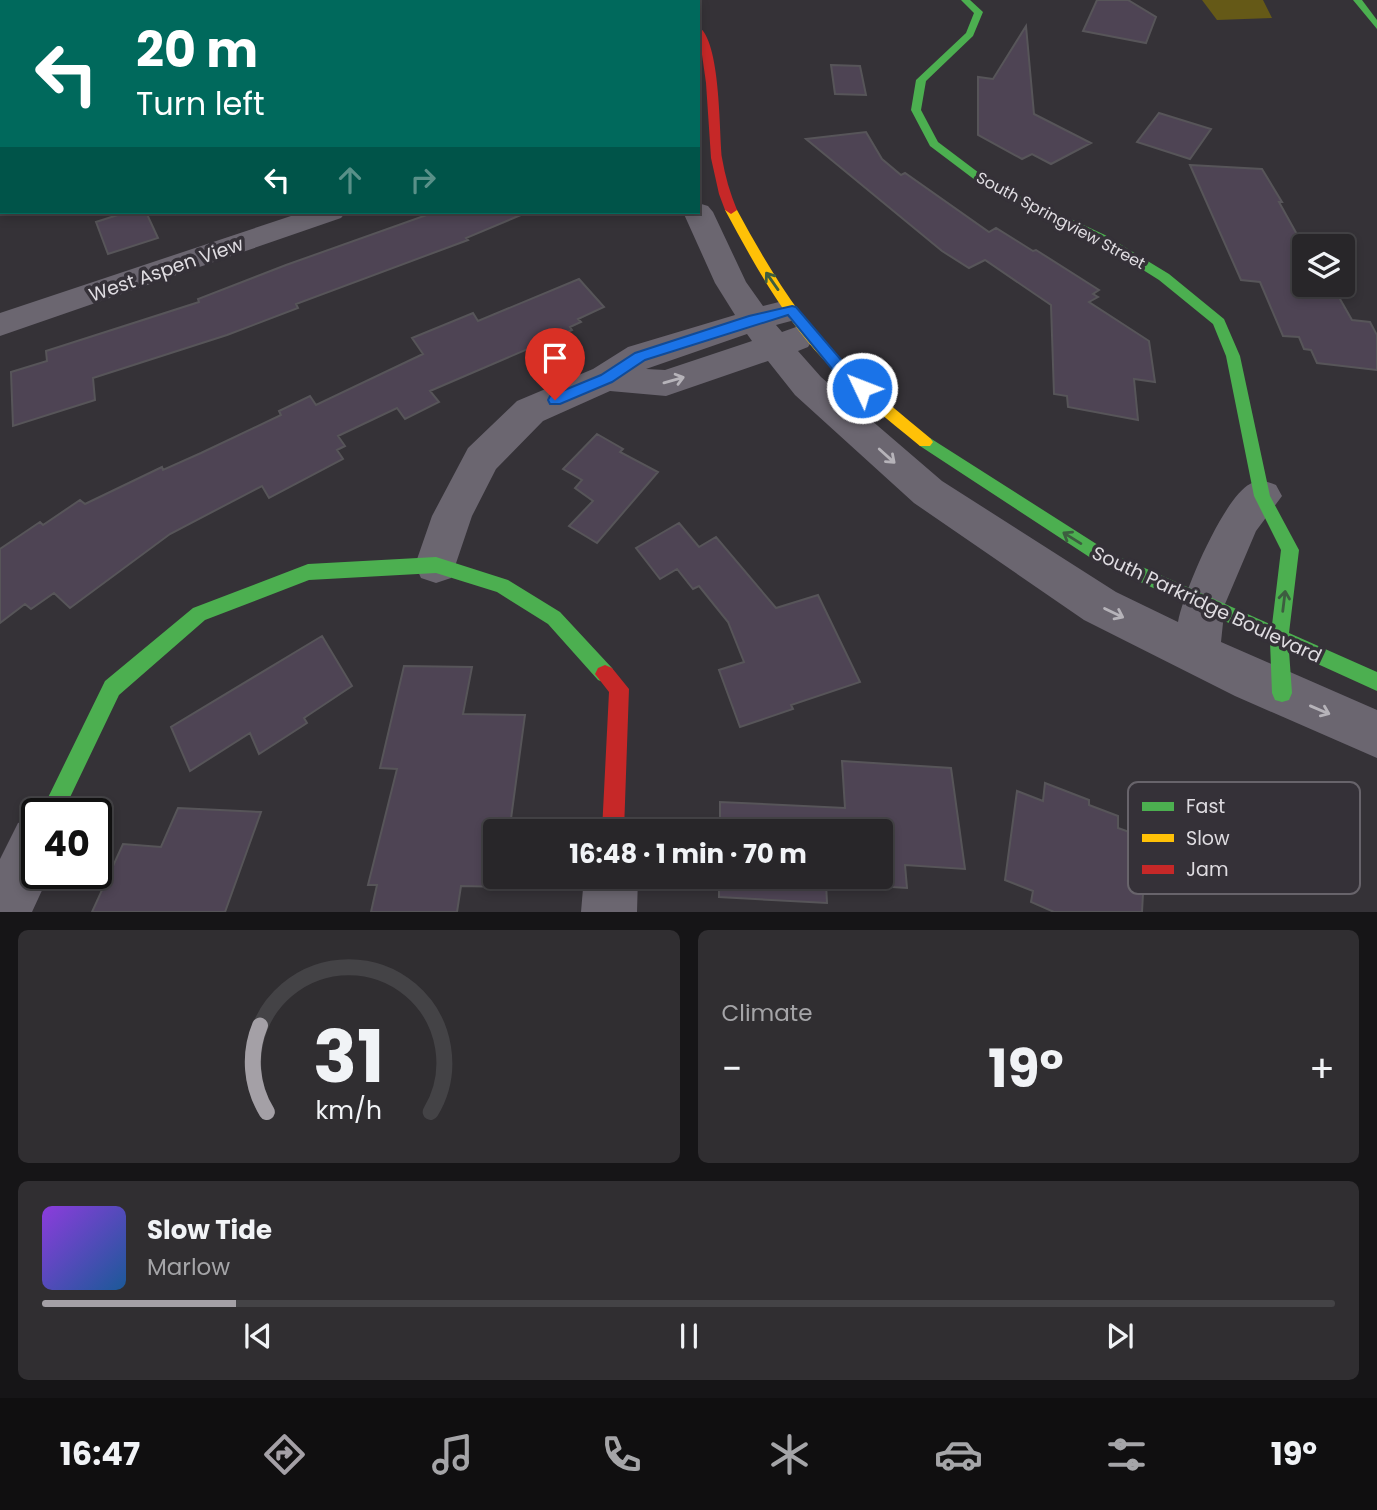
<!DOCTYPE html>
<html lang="en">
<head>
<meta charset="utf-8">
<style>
	body { margin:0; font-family:Poppins,sans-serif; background:#302e31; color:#f1f3f6; height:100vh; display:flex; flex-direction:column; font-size:26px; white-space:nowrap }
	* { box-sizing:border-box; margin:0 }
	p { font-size:23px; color:#a5a5a8 }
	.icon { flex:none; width:38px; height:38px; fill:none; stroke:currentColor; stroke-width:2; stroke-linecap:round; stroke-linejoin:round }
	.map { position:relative; height:912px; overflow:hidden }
	.sheet { display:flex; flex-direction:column; gap:18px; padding:18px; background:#161517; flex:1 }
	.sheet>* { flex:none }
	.hud { position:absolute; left:0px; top:0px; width:700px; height:214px; box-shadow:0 4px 10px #0003,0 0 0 2px #444346; background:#00695c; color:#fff; overflow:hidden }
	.tools { position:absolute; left:1292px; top:234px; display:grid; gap:14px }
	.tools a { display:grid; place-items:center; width:63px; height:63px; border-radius:7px; background:#282629; box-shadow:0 4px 10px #0003,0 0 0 2px #444346; font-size:35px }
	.speed { position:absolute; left:21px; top:798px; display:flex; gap:14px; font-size:35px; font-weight:700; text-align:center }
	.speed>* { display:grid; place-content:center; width:91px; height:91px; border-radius:50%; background:#282629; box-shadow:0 4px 10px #0003,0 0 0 2px #444346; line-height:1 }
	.speed .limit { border:4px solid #111; border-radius:10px; background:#fff; color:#111 }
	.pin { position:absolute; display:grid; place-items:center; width:60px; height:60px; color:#fff; margin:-72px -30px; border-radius:50% 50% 50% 0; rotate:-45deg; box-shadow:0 0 7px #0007 }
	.pin .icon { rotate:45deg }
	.me { position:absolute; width:77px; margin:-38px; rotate:313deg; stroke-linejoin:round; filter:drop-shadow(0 0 5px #0008) }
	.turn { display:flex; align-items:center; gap:24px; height:147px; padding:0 21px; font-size:32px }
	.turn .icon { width:91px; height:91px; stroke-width:2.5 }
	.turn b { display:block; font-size:49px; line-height:60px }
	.lanes { display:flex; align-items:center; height:66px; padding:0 21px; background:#0003; justify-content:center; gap:35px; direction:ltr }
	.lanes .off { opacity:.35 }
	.big { font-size:52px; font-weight:700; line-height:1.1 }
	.sheet .tile { flex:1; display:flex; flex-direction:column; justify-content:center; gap:10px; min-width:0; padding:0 24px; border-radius:10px; background:#302e31 }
	.sheet .dial { align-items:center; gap:0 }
	.dial svg { height:182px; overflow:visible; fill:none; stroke:#444346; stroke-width:7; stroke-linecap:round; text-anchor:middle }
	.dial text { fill:#f1f3f6; stroke:none }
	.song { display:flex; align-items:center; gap:21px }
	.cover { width:84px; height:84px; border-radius:10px; background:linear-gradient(135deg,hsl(270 70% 55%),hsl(210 70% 35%)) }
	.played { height:7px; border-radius:4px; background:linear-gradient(90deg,#a4a0a6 15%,#444346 15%) }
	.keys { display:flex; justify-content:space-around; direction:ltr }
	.heat { display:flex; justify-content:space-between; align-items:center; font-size:38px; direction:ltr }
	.sheet .tiles { flex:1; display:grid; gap:18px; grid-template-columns:1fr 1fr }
	.tile:last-child { grid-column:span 2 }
	.trip { position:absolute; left:483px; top:819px; width:410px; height:70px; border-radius:7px; background:#282629; box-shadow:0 4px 10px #0003,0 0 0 2px #444346; font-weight:700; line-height:70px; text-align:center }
	.dock { display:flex; height:112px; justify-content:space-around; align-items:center; background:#100f10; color:#a5a5a8 }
	.dock .icon { width:49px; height:49px }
	.dock .selected { color:#a4a0a6 }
	.dock b { font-size:32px; color:#f1f3f6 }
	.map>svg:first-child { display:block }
	.forest { fill:#655917 }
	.building { fill:#4e4454; stroke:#575559; stroke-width:2 }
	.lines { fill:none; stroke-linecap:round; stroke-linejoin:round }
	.street { fill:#6b6670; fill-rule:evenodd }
	.fast { fill:#4caf50; fill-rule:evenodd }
	.slow { fill:#ffc107; fill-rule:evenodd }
	.jam { fill:#c62828; fill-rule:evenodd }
	.oneway { stroke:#3d5d40 }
	.oneway2 { stroke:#b6b3b9 }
	.route { fill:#1a73e8; stroke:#114b97; stroke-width:2 }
	.labels { text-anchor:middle; stroke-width:7; stroke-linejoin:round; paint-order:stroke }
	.far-street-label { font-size:16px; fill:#dfdce1; stroke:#353138 }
	.street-label { font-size:19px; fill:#dfdce1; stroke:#353138 }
	.key { fill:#353138; stroke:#68646b; stroke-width:2 }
	.key-label { font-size:19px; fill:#dfdce1 }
</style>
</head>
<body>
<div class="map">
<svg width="1377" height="912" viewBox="0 0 1377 912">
	<rect width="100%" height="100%" fill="#353237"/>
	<path class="forest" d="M1202 0H1263L1272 18 1217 20Z"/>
	<path class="building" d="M1097 0H1128L1156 17 1146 43 1083 31Z
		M1026 26 1034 114 1091 143 1051 164 1032 154 1022 159 978 135V77L993 79Z
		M831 65 860 66 866 95 835 94Z
		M1159 113 1211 129 1190 159 1137 142Z
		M866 132 882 159 901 175 905 173 989 232 996 228 1033 251 1036 250 1099 290 1093 294 1098 297 1089 302 1149 341 1155 382 1134 379 1138 420 1068 407 1067 396 1054 394 1051 305 985 260 969 268 942 251 806 139Z
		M1190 165 1262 169 1282 202H1279L1304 247V285H1332L1352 320 1370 322 1377 335V370L1317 363 1311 350 1304 349 1299 337 1283 336 1260 282 1241 280Z
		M127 212H146L158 238 108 254 96 222Z
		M435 212H528L466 238 468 240 296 304 298 308 227 335 93 378 95 400 13 426 11 372 47 361 46 351 199 302 198 299 286 265Z
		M579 279 604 307 578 319 581 322 570 327 572 330 430 391 439 402 405 419 397 408 338 436 345 446 337 450 343 459 269 498 262 486 170 534 70 608 54 593 31 609 25 604 0 623V549L40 522 43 525 80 500 85 504 162 467 163 470 201 453 281 415 279 411 310 396 316 405 423 354 412 338 473 313 478 321Z
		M597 434 623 449 620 452 658 472 597 543 569 526 593 501 575 488 582 480 563 469Z
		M679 523 699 547 716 537 776 608 818 595 860 682 791 705 793 709 740 727 719 670 744 662 728 622 699 586 693 589 677 569 660 579 636 548Z
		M322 636 352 686 304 718 307 723 259 754 250 733 190 771 171 727Z
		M404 666 472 667 463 714 525 715 510 826H515L514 831H495V877H507L506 887 461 886 457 912H371L377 885H368L397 769 380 768Z
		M842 761 951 768 965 869 905 865 907 888 826 883 827 903 719 897V877H880V831H720V802L845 808Z
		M1045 783 1089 800V805L1118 816V828L1146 838 1142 912H1054L1031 902 1033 891 1005 880 1017 791 1043 801Z
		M178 808 261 812 225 912H92L123 844 161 847Z"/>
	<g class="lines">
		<path class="street" d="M127 0H149L126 2Z
			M405 0H427L428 2H407Z
			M633 0H655L656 2H635Z
			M662 0H684L685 2H664Z
			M0 66H2L0 81Z
			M698 203 708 206 713 212 746 282 763 306 779 302 791 305 796 313 791 321 776 325 782 332 796 327 808 331 813 339 808 347 798 351 821 377 942 481 1116 592 1178 622C1183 593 1224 497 1250 484 1260 479 1266 481 1276 485L1282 496 1256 531 1225 604 1221 642 1377 710V758L1235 696 1084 620 914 503 795 395 768 361 666 396 610 391 543 421 496 469 472 516 451 578 436 583 421 578 415 565 432 516 468 448 517 401 593 369 628 347 735 315 715 283 683 212H698ZM747 334 752 341 665 370 646 369Z
			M303 212H346L341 218 0 336V313Z
			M37 816V873H50L32 912H0V859L18 823Z
			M584 877H638L637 912H581Z"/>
		<path class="fast" d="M961 0H970L983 12 973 36 926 81 921 110 938 142 991 182 1105 235 1169 274 1224 319 1240 356 1270 496 1299 550 1289 633 1377 672V691L1289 651 1292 693 1289 700 1282 702 1275 700 1272 693 1270 642 1097 562 920 446 917 442 920 438H930L1109 552 1272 625 1281 550 1254 496 1226 356 1213 324 1159 280 1097 241 983 186 930 146 911 110 916 80 966 33 974 13Z
			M1353 0H1362L1377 20V29Z
			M436 557 508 580 560 612 612 668 615 674 612 680 605 683 598 680 548 624 497 592 436 573 309 580 205 620 119 695 62 814H40L105 681 193 608 308 564Z"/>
		<path class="slow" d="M731 206 737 210C768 267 801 323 848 368 874 393 903 415 930 438L933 442 930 446H920C886 418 852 392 823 359 782 315 753 262 725 210Z"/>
		<path class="jam" d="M698 26C721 41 719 130 722 158 725 176 730 193 737 210L731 214 725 210 719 194 711 158 706 83Z
			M605 665 612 668 629 689 624 831H602L609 692 595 674 598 668Z"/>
	</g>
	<defs><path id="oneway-shaft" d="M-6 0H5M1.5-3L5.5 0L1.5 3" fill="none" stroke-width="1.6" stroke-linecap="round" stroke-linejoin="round" transform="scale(1.75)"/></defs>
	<g class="oneway">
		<use href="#oneway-shaft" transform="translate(772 281) rotate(-125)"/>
		<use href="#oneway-shaft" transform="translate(1072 538) rotate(-148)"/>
		<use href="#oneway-shaft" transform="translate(1284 601) rotate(-83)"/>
	</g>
	<g class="oneway2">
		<use href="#oneway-shaft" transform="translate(674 380) rotate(-16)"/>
		<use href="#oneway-shaft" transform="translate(887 456) rotate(42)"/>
		<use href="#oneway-shaft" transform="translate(1114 613) rotate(26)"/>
		<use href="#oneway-shaft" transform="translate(1320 710) rotate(23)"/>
	</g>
	<path class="route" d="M792 306 796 307 848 368 869 388 867 392H856L837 375 788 315 645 360 612 382 560 404H550L548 400 550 396 601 375 635 353 749 316Z"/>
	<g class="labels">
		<g class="far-street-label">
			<text transform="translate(1061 220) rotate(28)" y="6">South Springview Street</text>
		</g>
		<g class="street-label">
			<text transform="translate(166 269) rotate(-19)" y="7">West Aspen View</text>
			<text transform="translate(1207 604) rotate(25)" y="7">South Parkridge Boulevard</text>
		</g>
	</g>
	<rect x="1128" y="782" width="232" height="112" rx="10" class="key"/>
	<rect x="1142" y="802" width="32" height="9" fill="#4caf50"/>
	<rect x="1142" y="834" width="32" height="8" fill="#ffc107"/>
	<rect x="1142" y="865" width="32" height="9" fill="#c62828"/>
	<g class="key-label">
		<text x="1186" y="813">Fast</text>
		<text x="1186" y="845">Slow</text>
		<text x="1186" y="876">Jam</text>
	</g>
</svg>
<div class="tools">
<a><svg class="icon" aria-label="layers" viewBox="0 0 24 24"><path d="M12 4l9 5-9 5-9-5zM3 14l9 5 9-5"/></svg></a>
</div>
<div class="speed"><div class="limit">40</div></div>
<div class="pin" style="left:555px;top:400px;background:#d93025"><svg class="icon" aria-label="arrive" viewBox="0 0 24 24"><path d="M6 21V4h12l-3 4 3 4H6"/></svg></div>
<svg class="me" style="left:862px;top:388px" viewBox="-20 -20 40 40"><circle r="17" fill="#1a73e8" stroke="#fff" stroke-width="3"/><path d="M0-11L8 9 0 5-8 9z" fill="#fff"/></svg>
<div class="trip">16:48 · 1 min · 70 m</div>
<div class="hud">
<div class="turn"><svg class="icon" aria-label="left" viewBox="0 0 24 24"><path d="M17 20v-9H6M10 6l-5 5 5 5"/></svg><div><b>20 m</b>Turn left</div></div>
<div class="lanes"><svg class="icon" aria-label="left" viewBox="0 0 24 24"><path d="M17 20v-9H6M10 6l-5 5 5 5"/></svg><svg class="icon off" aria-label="ahead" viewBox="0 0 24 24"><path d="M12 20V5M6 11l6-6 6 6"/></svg><svg class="icon off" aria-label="right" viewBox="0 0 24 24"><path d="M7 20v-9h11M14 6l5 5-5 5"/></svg></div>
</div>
</div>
<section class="sheet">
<div class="tiles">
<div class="tile dial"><svg viewBox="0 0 100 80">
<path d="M14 69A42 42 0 1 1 86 69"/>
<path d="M14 69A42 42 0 0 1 11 31" stroke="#a4a0a6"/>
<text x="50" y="56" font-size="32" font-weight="700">31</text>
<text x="50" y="72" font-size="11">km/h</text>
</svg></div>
<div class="tile"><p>Climate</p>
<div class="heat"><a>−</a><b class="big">19°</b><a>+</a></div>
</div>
<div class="tile">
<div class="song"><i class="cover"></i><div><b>Slow Tide</b><p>Marlow</p></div></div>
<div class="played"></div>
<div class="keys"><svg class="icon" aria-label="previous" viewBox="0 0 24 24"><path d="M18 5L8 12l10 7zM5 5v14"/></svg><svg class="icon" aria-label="pause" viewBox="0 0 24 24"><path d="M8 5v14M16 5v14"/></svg><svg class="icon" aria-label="next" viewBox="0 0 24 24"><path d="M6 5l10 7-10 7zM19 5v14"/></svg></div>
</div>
</div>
</section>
<nav class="dock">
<b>16:47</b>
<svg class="icon selected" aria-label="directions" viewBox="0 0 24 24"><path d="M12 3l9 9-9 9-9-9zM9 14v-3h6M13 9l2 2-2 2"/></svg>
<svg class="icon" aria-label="music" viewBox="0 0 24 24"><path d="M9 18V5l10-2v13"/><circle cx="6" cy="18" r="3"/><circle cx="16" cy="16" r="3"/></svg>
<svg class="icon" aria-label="phone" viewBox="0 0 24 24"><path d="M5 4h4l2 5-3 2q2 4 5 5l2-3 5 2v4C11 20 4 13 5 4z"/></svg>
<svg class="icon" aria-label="climate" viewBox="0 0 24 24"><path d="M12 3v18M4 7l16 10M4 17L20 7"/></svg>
<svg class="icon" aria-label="car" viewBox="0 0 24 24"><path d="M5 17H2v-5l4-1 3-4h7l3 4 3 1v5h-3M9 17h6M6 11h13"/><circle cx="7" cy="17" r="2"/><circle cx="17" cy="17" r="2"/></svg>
<svg class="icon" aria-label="filters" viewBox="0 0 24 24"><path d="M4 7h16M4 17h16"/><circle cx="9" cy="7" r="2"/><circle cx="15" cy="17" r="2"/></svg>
<b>19°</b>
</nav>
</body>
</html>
